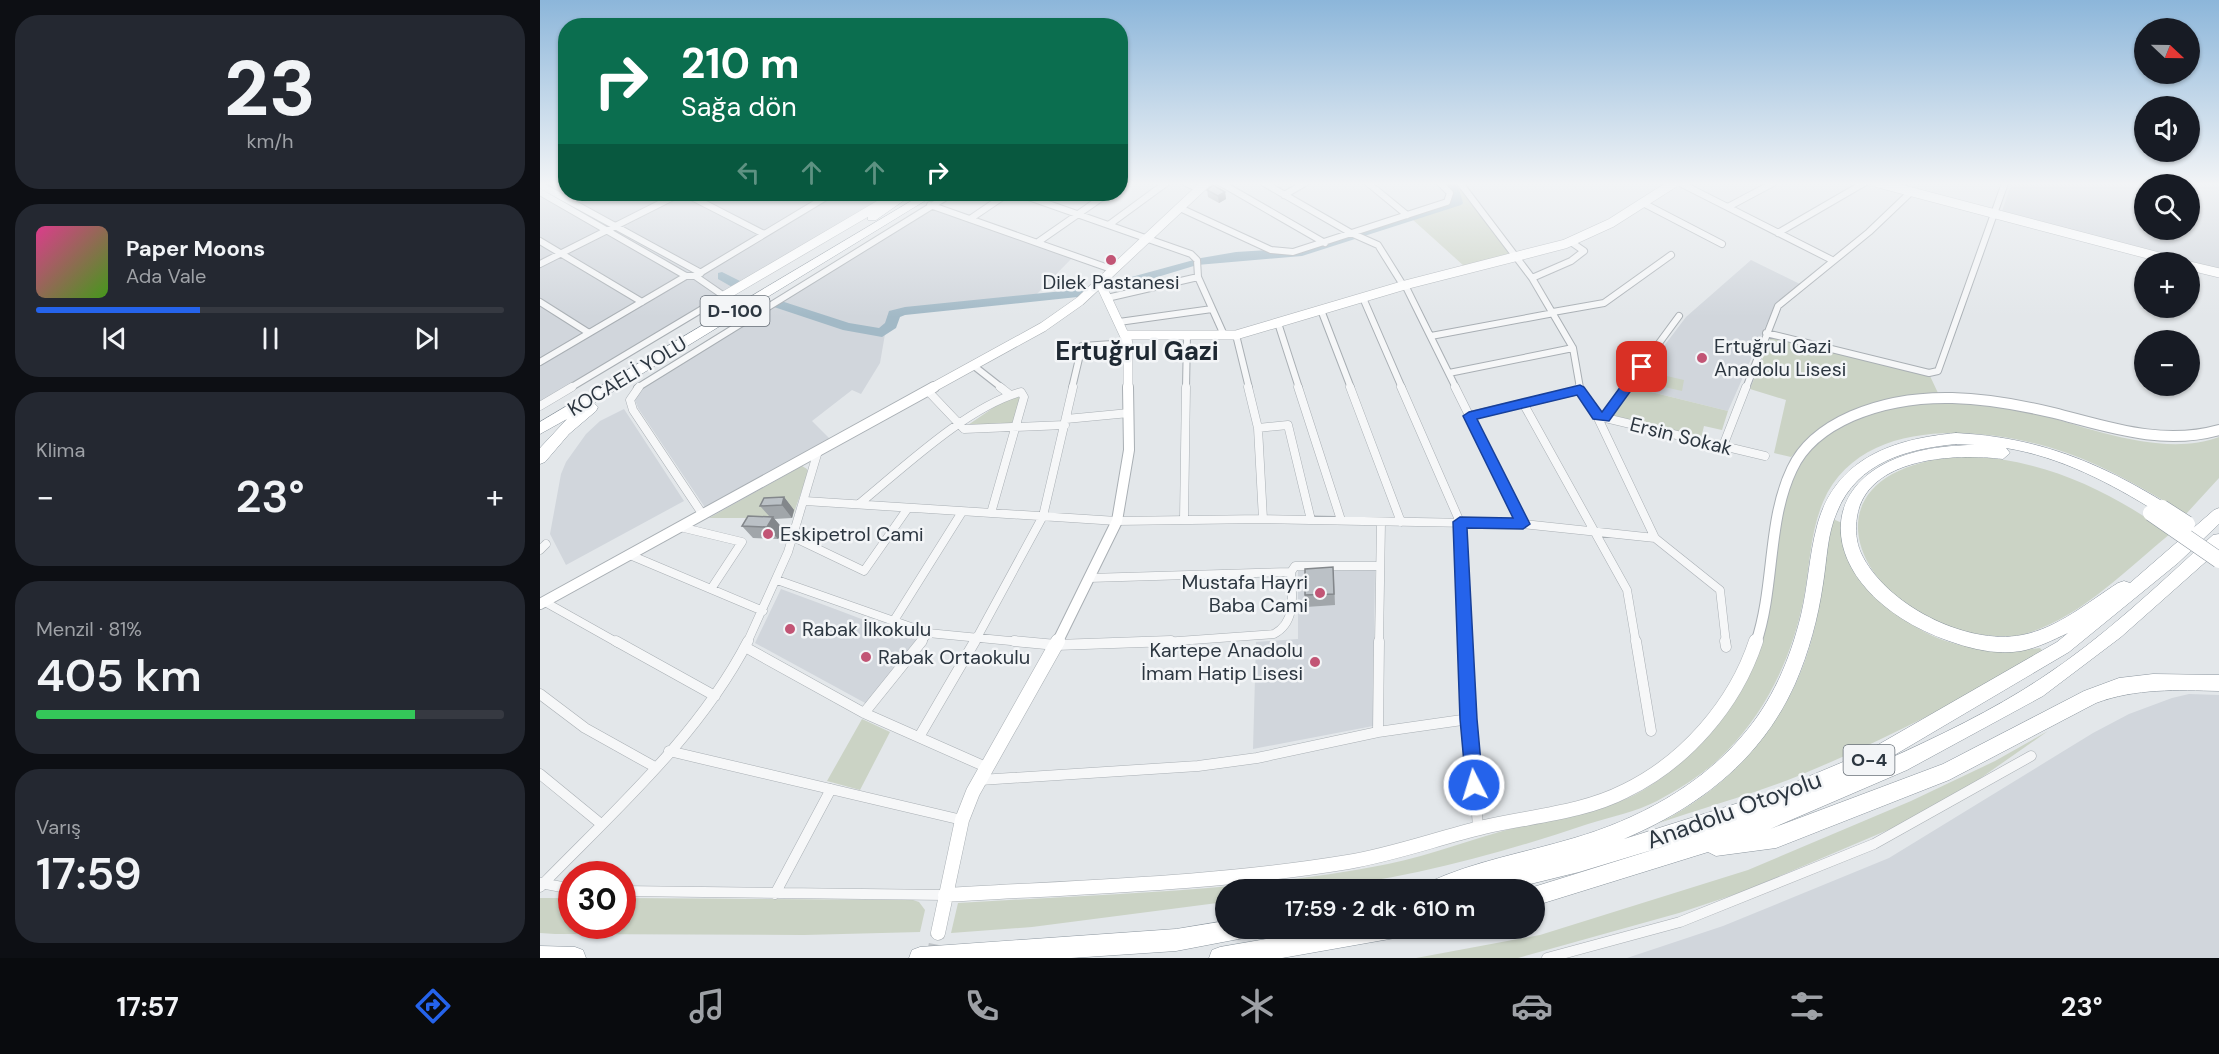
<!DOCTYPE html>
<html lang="tr">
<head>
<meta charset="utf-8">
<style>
	body { margin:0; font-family:"DM Sans",sans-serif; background:#242831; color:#f1f3f6; height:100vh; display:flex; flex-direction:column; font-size:22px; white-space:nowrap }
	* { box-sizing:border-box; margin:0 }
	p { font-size:20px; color:#9ea1a6 }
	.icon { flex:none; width:33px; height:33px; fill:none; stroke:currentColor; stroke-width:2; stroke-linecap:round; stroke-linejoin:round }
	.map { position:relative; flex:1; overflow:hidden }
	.panel { display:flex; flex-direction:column; gap:15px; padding:15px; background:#0d0f14; width:540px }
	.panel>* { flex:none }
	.top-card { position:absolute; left:18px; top:18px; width:570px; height:183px; border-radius:24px; box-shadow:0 2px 4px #0004; background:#0b6e4f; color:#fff; overflow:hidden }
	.needle { width:39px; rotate:112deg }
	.buttons { position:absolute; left:1594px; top:18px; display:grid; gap:12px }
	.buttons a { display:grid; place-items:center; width:66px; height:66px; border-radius:50%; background:#171b24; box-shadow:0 2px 4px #0004; font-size:30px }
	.speed { position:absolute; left:18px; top:861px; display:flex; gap:12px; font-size:30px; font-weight:700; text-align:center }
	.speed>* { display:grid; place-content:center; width:78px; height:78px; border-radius:50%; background:#171b24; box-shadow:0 2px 4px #0004; line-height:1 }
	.speed .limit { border:9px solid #d22; background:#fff; color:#111 }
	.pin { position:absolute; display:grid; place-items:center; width:51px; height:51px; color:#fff; margin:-26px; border-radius:12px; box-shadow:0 3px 9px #0006 }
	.me { position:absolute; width:66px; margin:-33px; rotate:355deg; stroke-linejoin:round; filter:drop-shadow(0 0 4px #0008) }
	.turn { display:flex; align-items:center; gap:21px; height:126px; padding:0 24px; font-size:27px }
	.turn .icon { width:78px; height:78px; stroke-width:2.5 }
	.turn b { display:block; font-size:42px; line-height:51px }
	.lanes { display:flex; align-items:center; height:57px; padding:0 24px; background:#0003; justify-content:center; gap:30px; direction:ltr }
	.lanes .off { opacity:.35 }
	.big { font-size:45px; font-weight:600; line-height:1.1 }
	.panel .card { flex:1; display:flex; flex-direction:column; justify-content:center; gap:9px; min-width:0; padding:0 21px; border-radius:24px; background:#242831 }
	.panel .dial { align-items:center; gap:0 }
	.dial b { font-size:78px; line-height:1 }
	.song { display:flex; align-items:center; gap:18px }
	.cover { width:72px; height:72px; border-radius:9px; background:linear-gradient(135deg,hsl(330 70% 55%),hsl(100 70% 35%)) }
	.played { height:6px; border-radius:3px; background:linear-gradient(90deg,#2563eb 35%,#363941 35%) }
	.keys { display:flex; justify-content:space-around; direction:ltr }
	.heat { display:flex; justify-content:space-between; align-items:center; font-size:33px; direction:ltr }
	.charge { height:9px; border-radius:4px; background:linear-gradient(90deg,#34c759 81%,#363941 0) }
	.trip { position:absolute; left:675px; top:879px; width:330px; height:60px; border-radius:30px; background:#171b24; box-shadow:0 2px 4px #0004; font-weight:600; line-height:60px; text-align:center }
	.tab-bar { display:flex; height:96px; justify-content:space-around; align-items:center; background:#090b0e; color:#9ea1a6 }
	.tab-bar .icon { width:42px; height:42px }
	.tab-bar .current { color:#2563eb }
	.tab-bar b { font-size:27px; color:#f1f3f6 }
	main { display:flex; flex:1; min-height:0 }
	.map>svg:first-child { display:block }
	.built { fill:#d1d6dc; fill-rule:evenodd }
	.green { fill:#cbd3c5 }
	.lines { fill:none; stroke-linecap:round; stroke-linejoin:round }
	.river { fill:#a2b9c6; fill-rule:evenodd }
	.secondary-tunnel { stroke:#bfc4c8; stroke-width:14; stroke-dasharray:14 7; stroke-linecap:butt }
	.street-far2-casing { stroke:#a9afb4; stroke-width:8 }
	.street-far1-casing { stroke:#a9afb4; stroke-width:9 }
	.street-casing { stroke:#a9afb4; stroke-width:11 }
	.secondary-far2-casing { stroke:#a9afb4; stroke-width:10 }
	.secondary-far1-casing { stroke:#a9afb4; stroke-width:12 }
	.secondary-casing { stroke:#a9afb4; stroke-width:15 }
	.highway-casing { stroke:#8c969f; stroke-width:1 }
	.street-far2 { stroke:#f6f7f8; stroke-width:6 }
	.street-far1 { stroke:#f6f7f8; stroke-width:8 }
	.street { stroke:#f6f7f8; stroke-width:10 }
	.secondary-far2 { stroke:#fff; stroke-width:9 }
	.secondary-far1 { stroke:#fff; stroke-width:10 }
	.secondary { stroke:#fff; stroke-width:14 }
	.highway { fill:#fff; fill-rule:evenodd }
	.highway-bridge-casing { stroke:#8c969f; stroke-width:17; stroke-linecap:butt }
	.highway-bridge { stroke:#fff; stroke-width:16 }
	.wall { fill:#a1a6aa }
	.shaded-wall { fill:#83878b }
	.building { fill:#bbc1c6; stroke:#83878b; stroke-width:1.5 }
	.route { fill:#2563eb; stroke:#184099; stroke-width:1.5 }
	.poi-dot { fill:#c25575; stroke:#f3f5f7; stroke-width:2 }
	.labels { text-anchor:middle; stroke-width:5; stroke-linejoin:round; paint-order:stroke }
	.shield { fill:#f3f5f7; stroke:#687078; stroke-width:1.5 }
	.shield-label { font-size:18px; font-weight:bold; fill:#2d3741 }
	.poi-label { font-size:20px; fill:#2d3741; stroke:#f3f5f7; text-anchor:start }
	.street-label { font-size:20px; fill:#2d3741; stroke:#f3f5f7 }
	.near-street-label { font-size:24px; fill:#2d3741; stroke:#f3f5f7 }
	.district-label { font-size:26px; font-weight:bold; fill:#1e2832; stroke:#f3f5f7 }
</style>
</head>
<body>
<main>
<section class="panel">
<div class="card dial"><b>23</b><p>km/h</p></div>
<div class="card">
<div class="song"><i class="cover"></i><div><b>Paper Moons</b><p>Ada Vale</p></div></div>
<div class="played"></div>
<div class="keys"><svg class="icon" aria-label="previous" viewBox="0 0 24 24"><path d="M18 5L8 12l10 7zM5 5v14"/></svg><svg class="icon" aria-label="pause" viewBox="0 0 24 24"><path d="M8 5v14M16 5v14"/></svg><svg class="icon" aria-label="next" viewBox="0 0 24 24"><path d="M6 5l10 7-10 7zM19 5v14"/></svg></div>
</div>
<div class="card"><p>Klima</p>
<div class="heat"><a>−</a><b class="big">23°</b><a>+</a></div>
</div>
<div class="card"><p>Menzil · 81%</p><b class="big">405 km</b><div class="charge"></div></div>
<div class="card"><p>Varış</p><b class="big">17:59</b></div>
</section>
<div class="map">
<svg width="1679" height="958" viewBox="0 0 1679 958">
	<rect width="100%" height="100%" fill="#e3e7ea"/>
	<path class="built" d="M0 183H25L26 194H349L0 403Z
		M1472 183H1679V270L1464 213 1462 211ZM1605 184H1650V230H1605Z
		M390 209 533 257 495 296 358 311 351 315 349 325 342 332 308 326 235 304 269 317 306 328 345 334 340 363 321 394 312 390 272 421 291 440 166 509 98 408 95 400 100 389 235 303Z
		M1211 260 1260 284 1235 305 1188 411 1099 389 1096 383 1146 317Z
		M84 409 144 501 26 565 10 534 21 474 26 462 46 434 60 421Z
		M835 570 833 726 713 749 716 642 758 639V571Z
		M241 589 295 609 377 640 327 704 215 643Z
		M1649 694 1679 695V958H1087L1183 926 1349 858 1553 733 1589 714 1632 698Z"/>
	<path class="green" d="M906 183H915L970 254 924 266 872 219 917 203 913 189Z
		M1231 337 1390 376 1398 393 1372 395 1267 440 1251 457 1234 453 1246 400 1210 389Z
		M1114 373 1144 380 1142 391 1111 384Z
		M1096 383 1099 389 1188 411 1182 430 1164 426 1161 438 1071 416Z
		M481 396 472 425H428L469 397Z
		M1377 402C1402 402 1430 399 1455 403 1521 415 1613 462 1679 437V478L1646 514C1608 491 1569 468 1527 453 1452 427 1322 412 1283 502 1270 533 1270 565 1264 597 1253 655 1227 710 1186 752 1167 772 1141 788 1117 801 1096 812 1070 817 1048 824 959 854 864 880 770 889 743 892 713 889 686 890L685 902 492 927 411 933 418 903C561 894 707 892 848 864 892 855 934 838 977 827 1027 814 1077 812 1120 779 1170 741 1210 690 1226 628 1247 543 1224 448 1329 413 1344 408 1361 406 1377 402Z
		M1426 456C1503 459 1569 490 1630 534 1586 570 1540 618 1485 634 1472 638 1457 636 1444 635 1317 619 1247 467 1426 456Z
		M262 466 267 469 268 473 252 518H169Z
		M1293 519 1302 523C1302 549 1315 563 1332 582 1341 593 1350 607 1361 616 1400 649 1453 654 1500 648L1504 653C1425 698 1343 741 1258 776 1213 794 1165 807 1119 823 1193 786 1249 721 1271 642 1283 601 1284 560 1293 519Z
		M322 719 350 732 320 790 287 781Z
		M1508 731 1415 796 1362 824 1202 892 1139 913 978 958H876L1000 935 1208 870 1371 801 1455 761Z
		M0 898H31L32 926H82L83 898 373 900 379 902 385 910 380 932 264 935 15 934 0 933Z"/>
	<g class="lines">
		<path class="river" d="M900 183H913L919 189 923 203 921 205 762 256 657 265 588 286 582 282 584 279 661 258 696 252 761 248 911 201 908 190Z
			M182 272 200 281V287H192L178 279V273Z
			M543 289 549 293 547 296 365 315 360 317 356 328 342 337 303 330 231 306 229 303 235 299 309 323 339 328 345 323 349 311 365 307Z"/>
		<path class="secondary-tunnel" d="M393 958 398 933"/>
		<defs>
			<path id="street-far2" d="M646 183 660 189
				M681 183 785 243
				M724 183 811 233 838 245 863 285
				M828 183 867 215
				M920 183 992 278 1033 348 1040 388
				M1140 183 1292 260
				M0 185 161 273
				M0 192 146 276H155
				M146 194 224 234
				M266 194 280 200
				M480 194 651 254 657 260 658 277 684 335
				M744 195 765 183
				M503 202 516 194
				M1103 203 1182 244
				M390 205 574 270
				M1188 207 1233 183
				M640 208 731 250 753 252 907 202 910 193 900 183
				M430 219 467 194
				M570 224 626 183
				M1238 233 1324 183
				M0 241 102 302
				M498 242 567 194
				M0 264 139 194
				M992 278 1031 261 1044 251 1031 242
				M865 285 916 388
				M567 298 658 277
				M823 298 862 388
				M0 302 49 333
				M781 310 811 388
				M1013 312 1064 303 1131 255
				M579 322 672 309
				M738 323 759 388
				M1226 333 1389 373 1398 371 1465 183
				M696 335 709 388
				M891 336 1014 313
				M0 362 146 276
				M434 366 462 388
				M909 373 1033 348
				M30 388 184 296 155 276 291 194
				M97 388 411 194
				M532 388 542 346 588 343
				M646 388 647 335
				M1086 388 1139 316
				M1206 388 1238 306 1329 232 1371 192"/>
			<path id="street-far1" d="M99 387 90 400 93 410 163 515
				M460 387 469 394
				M708 387 718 428 723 519
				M758 387 801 520
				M810 387 861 522
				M861 387 920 522 926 643
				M915 387 983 524
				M1039 387 1057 416 1115 538 1180 590 1186 643
				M388 391 424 429 525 425
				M983 403 1087 590 1096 643
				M0 406 32 387
				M929 416 1040 390
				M1057 416 1225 456
				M1065 417 1087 387
				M526 419 589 413
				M718 428 748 425 771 520
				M1183 446 1206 387
				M265 501 577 521 723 519 983 524 1115 538
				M319 504C362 469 428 406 481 392L484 397 451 513
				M644 519 646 387
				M140 527 202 542 171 589
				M253 537 324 571 368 508
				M0 550 6 544
				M90 555 223 611
				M549 578 751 572
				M237 580 388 633 490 643
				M5 602 78 643
				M353 622 422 512
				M207 643 248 552 278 451
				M380 643 388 633
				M434 643 503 516 533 387
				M610 643 734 634C757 622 752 594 751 572L755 566H839
				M839 643 841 522"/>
			<path id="street" d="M76 641 175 696
				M474 641 516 645 631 641
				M925 641 938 828
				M1096 641 1111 731
				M1185 641 1186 647
				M205 647 324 713 446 767
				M0 694 45 728 115 767
				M324 713 382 641
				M838 732 839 641
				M379 737 435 641
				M129 751 422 820
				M0 774 61 824
				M440 780 658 766 717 758 838 732 929 719
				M1 883 32 889
				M0 887C74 811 159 736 208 641
				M82 891 405 895
				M235 894 291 789
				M1007 958 1140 922 1334 844 1491 756"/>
			<path id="secondary-far2" d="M1338 183 1638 262
				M1650 266 1679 273
				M560 283 588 343V388
				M184 296 358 194
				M586 335H696L865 285 1025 244 1071 223 1134 183
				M392 388 503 327 540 301 666 183"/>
			<path id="secondary-far1" d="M0 604 394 387
				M517 643 577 521 589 450 588 387
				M1216 643C1235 587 1227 521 1252 469 1264 443 1287 427 1312 416 1377 388 1447 397 1514 413 1569 427 1622 446 1679 430"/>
			<path id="secondary" d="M405 895C539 887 675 884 808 862 855 854 898 838 944 827 991 816 1042 813 1085 791 1145 762 1195 705 1216 641
				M398 933 422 820 433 792 518 641"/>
			<path id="highway" d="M360 194H373L336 220H328V216Z
				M383 194H396L54 403 58 407 56 411 29 434 5 462 0 464V448L27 419 0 434V422Z
				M1416 433C1497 437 1559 462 1627 504L1630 508 1627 512H1617C1570 483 1521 457 1466 448L1470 453 1463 459C1416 453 1326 457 1317 517 1315 529 1316 542 1321 553 1345 604 1426 646 1482 635 1518 628 1548 602 1578 583L1584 581 1590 583 1674 510 1679 508V524L1638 563 1529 652 1346 760C1399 736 1453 710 1500 679 1563 638 1618 585 1673 535L1679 534V550L1581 637 1503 696 1367 770 1230 829 1403 764 1544 691 1579 678 1613 674 1679 675V691C1637 690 1596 688 1556 703L1409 780 1236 848 1176 856 1168 852 994 906V890L987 889 1135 843 1039 872 966 890H884L887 883C934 861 984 853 1034 838 1096 820 1160 786 1202 736 1232 702 1250 660 1261 615 1268 586 1269 556 1277 526 1295 458 1353 439 1416 433ZM1416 444 1435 445C1259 446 1262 589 1409 641 1432 649 1456 655 1481 651 1497 648 1513 640 1528 633L1517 642 1322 754 1227 794 1084 839C1159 807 1221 760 1255 684 1269 652 1278 618 1283 584 1287 560 1287 534 1297 512 1317 462 1367 449 1416 444Z
				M686 921V928H714L711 935 704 938 636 951 531 958H369L372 950 380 947 636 929Z
				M791 928H865L862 935 855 938 742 958H669L672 950 680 947Z
				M0 946 35 947 43 950 46 958H0Z"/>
		</defs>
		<use href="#street-far2" class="street-far2-casing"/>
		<use href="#street-far1" class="street-far1-casing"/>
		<use href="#street" class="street-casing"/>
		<use href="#secondary-far2" class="secondary-far2-casing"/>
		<use href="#secondary-far1" class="secondary-far1-casing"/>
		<use href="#secondary" class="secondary-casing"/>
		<use href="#highway" class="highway-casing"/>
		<use href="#street-far2" class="street-far2"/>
		<use href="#street-far1" class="street-far1"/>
		<use href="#street" class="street"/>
		<use href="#secondary-far2" class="secondary-far2"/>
		<use href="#secondary-far1" class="secondary-far1"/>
		<use href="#secondary" class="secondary"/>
		<use href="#highway" class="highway"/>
		<defs>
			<path id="highway-bridge" d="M1622 508 1647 524
				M1611 513 1679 560"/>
		</defs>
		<use href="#highway-bridge" class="highway-bridge-casing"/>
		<use href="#highway-bridge" class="highway-bridge"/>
	</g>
	<path class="wall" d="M667 190 685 192 686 199 679 203 668 197Z
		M244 497 254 510 252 518 234 519 244 530 238 539 213 538 202 526 230 517 220 506Z
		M794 579 795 605 766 607 765 595Z"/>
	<path class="shaded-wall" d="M685 192 686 199 679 203 678 196Z
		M244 497 254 510 252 518 242 505Z
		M233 517 244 530 238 539 227 527Z"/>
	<path class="building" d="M673 185 685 192 678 196 667 190Z
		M244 497 242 505 220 506 224 498Z
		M208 516 233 517 227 527 202 526Z
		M793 567 794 594 765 595V569Z"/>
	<linearGradient id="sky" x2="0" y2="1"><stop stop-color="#8cb6da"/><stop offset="0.58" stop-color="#f2f4f6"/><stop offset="1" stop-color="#f2f4f6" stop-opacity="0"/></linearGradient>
	<rect width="1679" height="317" fill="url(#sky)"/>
	<path class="route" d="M1102 362 1108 367 1069 421 1053 419 1037 395 937 419 990 524 983 529 927 528 937 719 943 785 941 791 934 793 928 791 926 785 920 719 913 522 920 517 973 518 923 416 929 412 1040 385 1044 387 1062 412 1097 364Z"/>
	<g class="poi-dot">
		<circle cx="571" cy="260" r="6"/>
		<circle cx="1162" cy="358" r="6"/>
		<circle cx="228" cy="534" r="6"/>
		<circle cx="780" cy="593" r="6"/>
		<circle cx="250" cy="629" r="6"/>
		<circle cx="326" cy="657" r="6"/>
		<circle cx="775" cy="662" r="6"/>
	</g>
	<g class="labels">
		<g class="shield">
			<rect x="160.5" y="296" width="69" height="30" rx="4.5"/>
			<rect x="1303.5" y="745" width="51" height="30" rx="4.5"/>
		</g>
		<g class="shield-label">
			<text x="195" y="317">D-100</text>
			<text x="1329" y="766">O-4</text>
		</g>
		<g class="poi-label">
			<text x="571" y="289" text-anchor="middle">Dilek Pastanesi</text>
			<text x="1174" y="353">Ertuğrul Gazi<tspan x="1174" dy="23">Anadolu Lisesi</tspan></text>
			<text x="240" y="541">Eskipetrol Cami</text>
			<text x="768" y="589" text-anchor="end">Mustafa Hayri<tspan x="768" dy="23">Baba Cami</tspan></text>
			<text x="262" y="636">Rabak İlkokulu</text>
			<text x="763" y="657" text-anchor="end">Kartepe Anadolu<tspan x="763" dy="23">İmam Hatip Lisesi</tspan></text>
			<text x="338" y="664">Rabak Ortaokulu</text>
		</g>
		<g class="street-label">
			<text transform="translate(87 376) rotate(-31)" y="7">KOCAELİ YOLU</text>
			<text transform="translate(1141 436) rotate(14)" y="7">Ersin Sokak</text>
		</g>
		<g class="near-street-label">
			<text transform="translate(1194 810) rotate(-20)" y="8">Anadolu Otoyolu</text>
		</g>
		<g class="district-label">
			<text x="597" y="360">Ertuğrul Gazi</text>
		</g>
	</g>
</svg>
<div class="buttons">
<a><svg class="needle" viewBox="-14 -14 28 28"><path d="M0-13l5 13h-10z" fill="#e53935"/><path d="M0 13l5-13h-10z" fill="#9ea1a6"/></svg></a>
<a><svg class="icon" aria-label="sound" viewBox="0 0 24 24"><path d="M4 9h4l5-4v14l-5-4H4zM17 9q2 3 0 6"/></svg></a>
<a><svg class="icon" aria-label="search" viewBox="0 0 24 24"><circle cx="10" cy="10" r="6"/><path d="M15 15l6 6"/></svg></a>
<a>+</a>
<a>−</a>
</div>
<div class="speed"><div class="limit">30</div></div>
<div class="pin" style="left:1102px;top:367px;background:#d93025"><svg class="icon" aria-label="arrive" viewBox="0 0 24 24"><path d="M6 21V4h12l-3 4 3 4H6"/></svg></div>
<svg class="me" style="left:934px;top:785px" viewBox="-20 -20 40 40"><circle r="17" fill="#2563eb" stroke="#fff" stroke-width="3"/><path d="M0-11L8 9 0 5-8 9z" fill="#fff"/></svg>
<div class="trip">17:59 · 2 dk · 610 m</div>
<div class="top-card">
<div class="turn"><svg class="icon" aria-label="right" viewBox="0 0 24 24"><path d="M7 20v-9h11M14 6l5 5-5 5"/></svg><div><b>210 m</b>Sağa dön</div></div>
<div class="lanes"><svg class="icon off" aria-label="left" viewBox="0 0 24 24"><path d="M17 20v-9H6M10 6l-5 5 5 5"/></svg><svg class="icon off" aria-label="ahead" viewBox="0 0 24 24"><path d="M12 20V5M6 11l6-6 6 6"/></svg><svg class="icon off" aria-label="ahead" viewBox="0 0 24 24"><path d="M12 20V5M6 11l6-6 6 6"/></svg><svg class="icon" aria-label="right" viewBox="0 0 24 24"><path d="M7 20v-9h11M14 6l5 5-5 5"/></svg></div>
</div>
</div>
</main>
<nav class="tab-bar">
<b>17:57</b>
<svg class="icon current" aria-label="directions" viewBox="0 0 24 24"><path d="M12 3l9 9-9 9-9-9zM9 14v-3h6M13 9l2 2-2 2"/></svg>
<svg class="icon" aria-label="music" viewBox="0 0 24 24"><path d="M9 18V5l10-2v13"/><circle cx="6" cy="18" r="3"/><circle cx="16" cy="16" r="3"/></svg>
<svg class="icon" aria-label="phone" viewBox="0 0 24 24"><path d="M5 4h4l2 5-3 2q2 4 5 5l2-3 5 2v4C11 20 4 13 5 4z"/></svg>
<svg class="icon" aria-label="climate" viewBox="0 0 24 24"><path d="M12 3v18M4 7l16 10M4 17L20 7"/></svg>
<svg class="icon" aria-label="car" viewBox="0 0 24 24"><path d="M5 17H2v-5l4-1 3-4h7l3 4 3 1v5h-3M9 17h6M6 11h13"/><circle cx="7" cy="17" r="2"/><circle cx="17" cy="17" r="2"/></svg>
<svg class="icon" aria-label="filters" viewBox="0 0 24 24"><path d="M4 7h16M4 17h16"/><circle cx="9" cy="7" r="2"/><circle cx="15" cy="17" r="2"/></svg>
<b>23°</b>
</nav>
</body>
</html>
